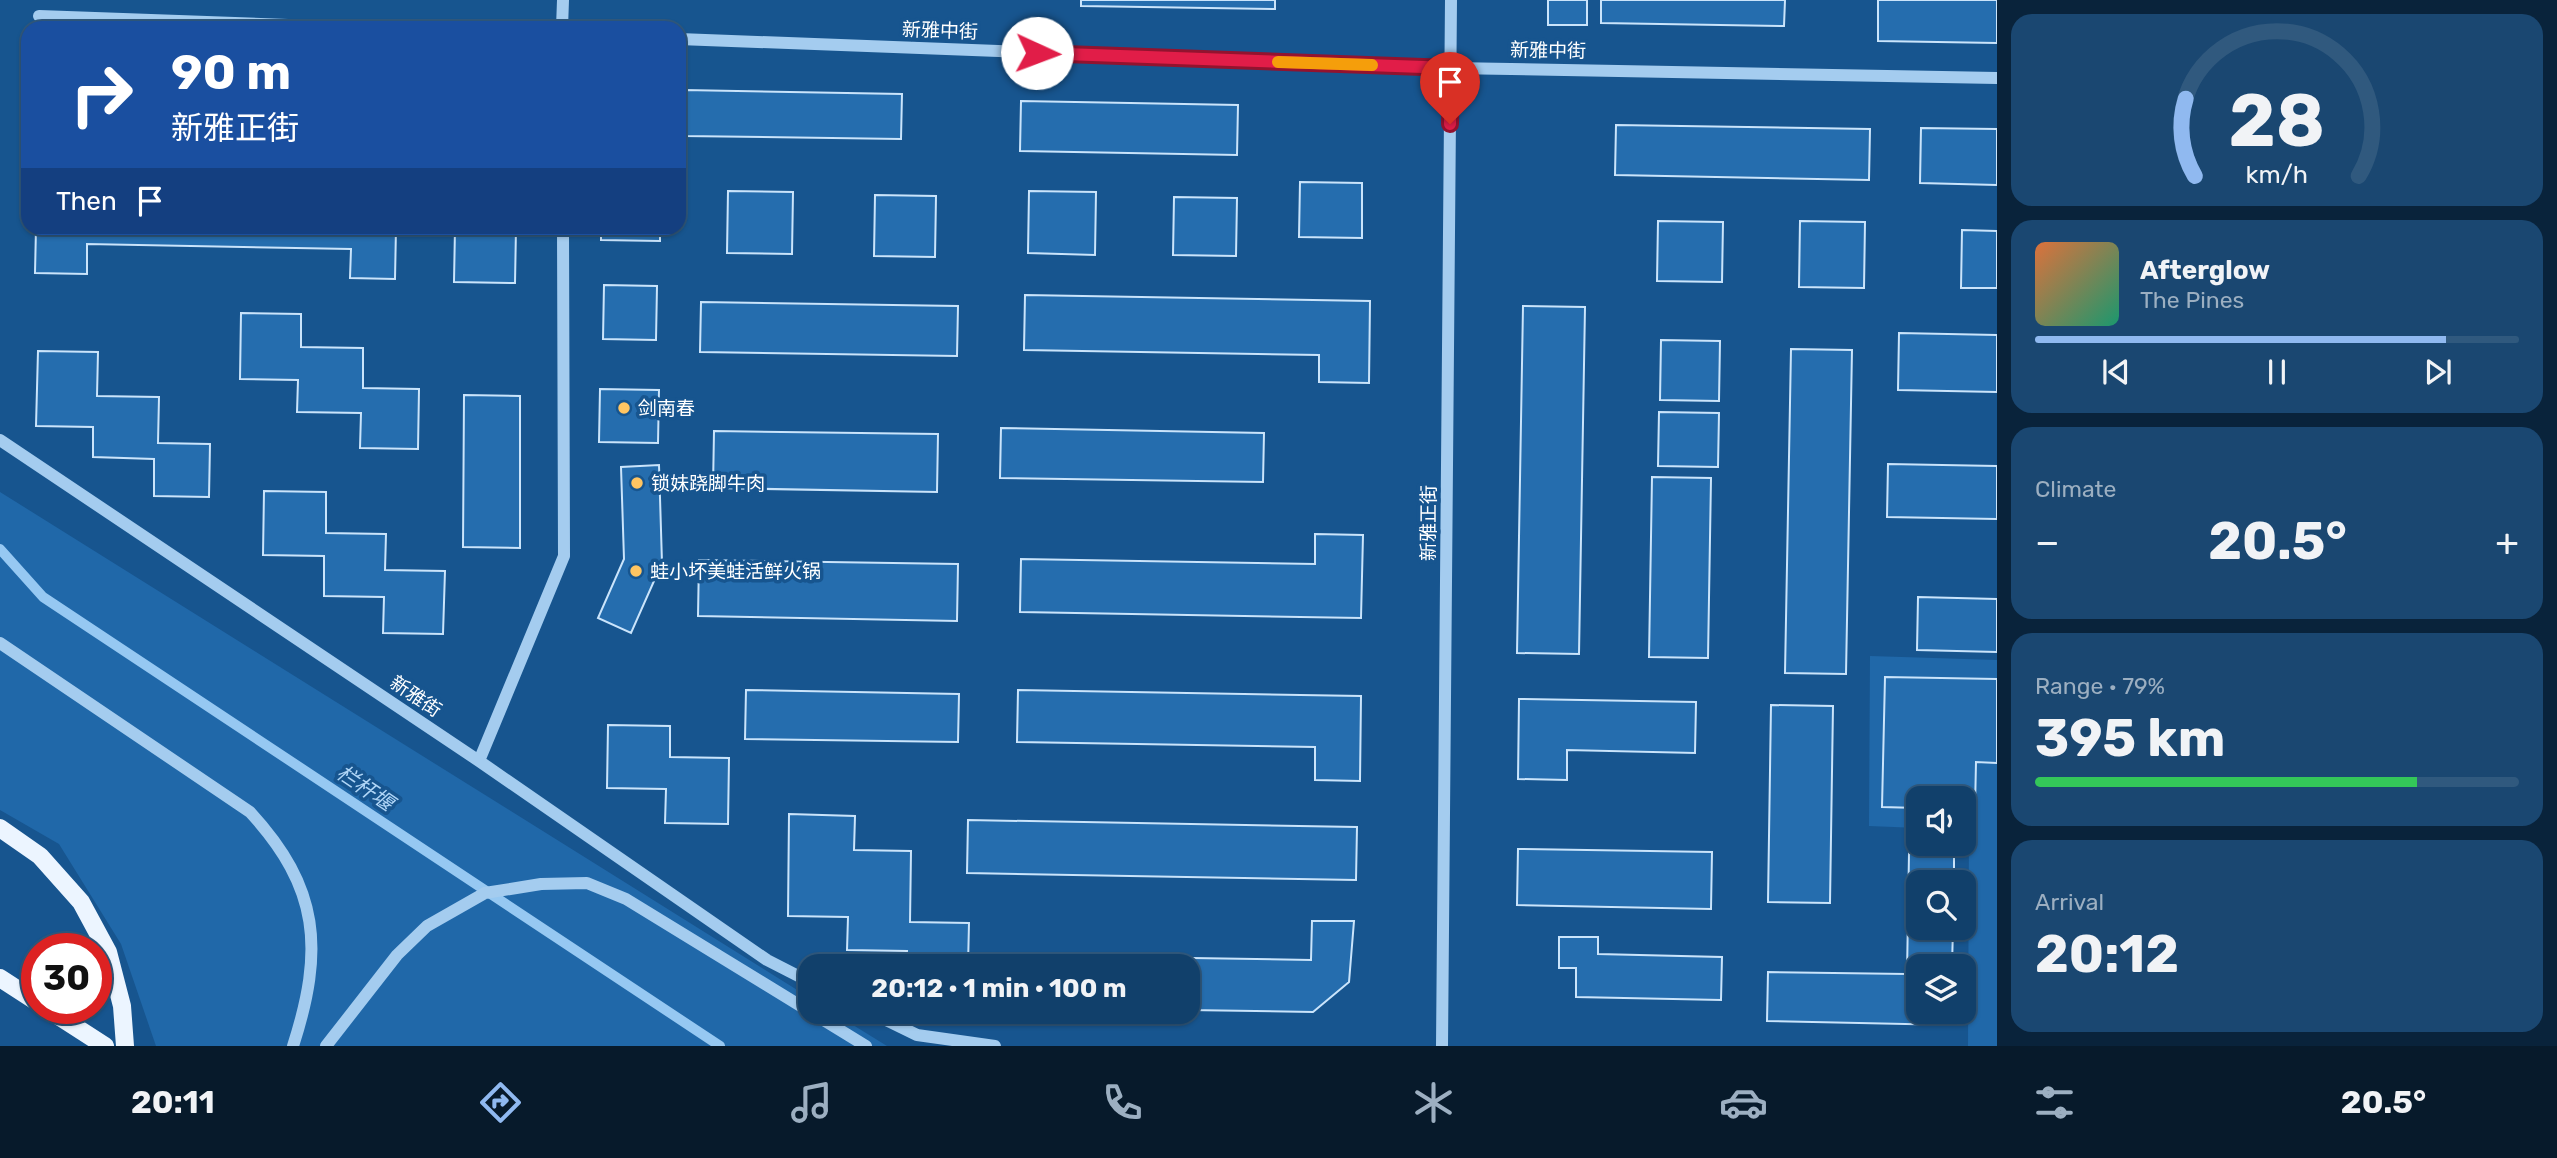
<!DOCTYPE html>
<html lang="en">
<head>
<meta charset="utf-8">
<style>
	body { margin:0; font-family:Rubik,"Noto Sans SC",sans-serif; background:#1a4771; color:#f1f3f6; height:100vh; display:flex; flex-direction:column; font-size:26px; white-space:nowrap }
	* { box-sizing:border-box; margin:0 }
	p { font-size:23px; color:#9cafc1 }
	.icon { flex:none; width:38px; height:38px; fill:none; stroke:currentColor; stroke-width:2; stroke-linecap:round; stroke-linejoin:round }
	.map { position:relative; flex:1; overflow:hidden }
	.panel { display:flex; flex-direction:column; gap:14px; padding:14px; background:#09233b; width:560px }
	.panel>* { flex:none }
	.top-card { position:absolute; left:21px; top:21px; width:665px; height:214px; border-radius:21px; box-shadow:0 2px 5px #0004,0 0 0 2px #30597e; background:#1a4fa0; color:#fff; overflow:hidden }
	.tools { position:absolute; left:1906px; top:786px; display:grid; gap:14px }
	.tools a { display:grid; place-items:center; width:70px; height:70px; border-radius:14px; background:#11406b; box-shadow:0 2px 5px #0004,0 0 0 2px #30597e; font-size:35px }
	.speed { position:absolute; left:21px; top:933px; display:flex; gap:14px; font-size:35px; font-weight:700; text-align:center }
	.speed>* { display:grid; place-content:center; width:91px; height:91px; border-radius:50%; background:#11406b; box-shadow:0 2px 5px #0004,0 0 0 2px #30597e; line-height:1 }
	.speed .limit { border:10px solid #d22; background:#fff; color:#111 }
	.pin { position:absolute; display:grid; place-items:center; width:60px; height:60px; color:#fff; margin:-72px -30px; border-radius:50% 50% 50% 0; rotate:-45deg; box-shadow:0 0 7px #0007 }
	.pin .icon { rotate:45deg }
	.me { position:absolute; width:77px; margin:-38px; rotate:92deg; stroke-linejoin:round; filter:drop-shadow(0 0 5px #0008) }
	.turn { display:flex; align-items:center; gap:24px; height:147px; padding:0 35px; font-size:32px }
	.turn .icon { width:91px; height:91px; stroke-width:2.5 }
	.turn b { display:block; font-size:49px; line-height:60px }
	.then { display:flex; align-items:center; height:66px; padding:0 35px; background:#0003; gap:14px; font-size:26px }
	.big { font-size:52px; font-weight:700; line-height:1.1 }
	.panel .card { flex:1; display:flex; flex-direction:column; justify-content:center; gap:10px; min-width:0; padding:0 24px; border-radius:21px; background:#1a4771 }
	.panel .dial { align-items:center; gap:0 }
	.dial svg { height:182px; overflow:visible; fill:none; stroke:#30597e; stroke-width:7; stroke-linecap:round; text-anchor:middle }
	.dial text { fill:#f1f3f6; stroke:none }
	.song { display:flex; align-items:center; gap:21px }
	.cover { width:84px; height:84px; border-radius:10px; background:linear-gradient(135deg,hsl(20 70% 55%),hsl(160 70% 35%)) }
	.played { height:7px; border-radius:4px; background:linear-gradient(90deg,#90b9f0 85%,#30597e 85%) }
	.keys { display:flex; justify-content:space-around; direction:ltr }
	.heat { display:flex; justify-content:space-between; align-items:center; font-size:38px; direction:ltr }
	.charge { height:10px; border-radius:5px; background:linear-gradient(90deg,#34c759 79%,#30597e 0) }
	.trip { position:absolute; left:798px; top:954px; width:402px; height:70px; border-radius:21px; background:#11406b; box-shadow:0 2px 5px #0004,0 0 0 2px #30597e; font-weight:700; line-height:70px; text-align:center }
	.tab-bar { display:flex; height:112px; justify-content:space-around; align-items:center; background:#071a2b; color:#9cafc1 }
	.tab-bar .icon { width:49px; height:49px }
	.tab-bar .on { color:#90b9f0 }
	.tab-bar b { font-size:32px; color:#f1f3f6 }
	main { display:flex; flex:1; min-height:0 }
	.map>svg:first-child { display:block }
	.green { fill:#2068a9 }
	.lines { fill:none; stroke-linecap:round; stroke-linejoin:round }
	.stream { stroke:#96c8f2; stroke-width:10 }
	.building { fill:#256dae; stroke:#cae4fb; stroke-width:2 }
	.minor { stroke:#a4ccef; stroke-width:12 }
	.major { stroke:#ecf5ff; stroke-width:18 }
	.route-casing { stroke:#92132f; stroke-width:18 }
	.route { stroke:#e11d48; stroke-width:12 }
	.slow { stroke:#f59e0b; stroke-width:12 }
	.poi-dot { fill:#ffc562; stroke:#17558f; stroke-width:2.5 }
	.labels { text-anchor:middle; stroke-width:7; stroke-linejoin:round; paint-order:stroke }
	.street-label { font-size:19px; fill:#fff; stroke:#17558f }
	.poi-label { font-size:19px; fill:#fff; stroke:#17558f; text-anchor:start }
	.water-label { font-size:21px; font-style:italic; fill:#b0d6f7; stroke:#17558f }
</style>
</head>
<body>
<main>
<div class="map">
<svg width="1997" height="1046" viewBox="0 0 1997 1046">
	<rect width="100%" height="100%" fill="#17558f"/>
	<path class="green" d="M0 492 810 998V1012H832L887 1046H156L121 944 59 844 0 810Z
		M1870 656 1997 660V1046H1968L1969 831H1964V798H1918V828L1869 826Z"/>
	<g class="lines">
		<path class="stream" d="M0 549 43 597 720 1046"/>
	</g>
	<path class="building" d="M1081 0H1275V9L1081 6Z
		M1548 0H1587V25H1548Z
		M1601 0H1785L1784 26 1601 23Z
		M1878 0H1997V43L1878 41Z
		M684 90 902 94 901 139 683 136Z
		M1021 101 1238 105 1237 155 1020 151Z
		M1616 125 1870 129 1869 180 1615 175Z
		M1921 128 1997 129V185L1920 183Z
		M1300 182 1362 183V238L1299 237Z
		M728 191 793 192 792 254 727 253Z
		M1029 191 1096 192 1095 255 1028 253Z
		M875 195 936 196 935 257 874 256Z
		M1174 197 1237 198 1236 256 1173 255Z
		M1658 221 1723 222 1722 282 1657 281Z
		M1800 221 1865 222 1864 288 1799 287Z
		M36 228H396L395 279 350 278 351 249 87 244V274L35 273Z
		M455 228H516L515 283 454 282Z
		M601 228H660V241L601 240Z
		M1962 230 1997 231V288H1961Z
		M604 285 657 286 656 340 603 339Z
		M1025 295 1370 301 1369 383 1319 382V355L1024 350Z
		M701 302 958 306 957 356 700 352Z
		M1523 306 1585 307 1579 654 1517 653Z
		M241 313 301 314V347L363 348V388L419 389 418 449 360 448 361 413 297 412 298 380 240 379Z
		M1899 333 1997 335V392L1898 390Z
		M1661 340 1720 341 1719 401 1660 400Z
		M1791 349 1852 350 1846 674 1785 673Z
		M38 351 98 352 97 396 159 397 158 443 210 444 209 497 154 496V459L93 457V427L36 426Z
		M600 389 659 390 658 443 599 442Z
		M464 395 520 396V548L463 547Z
		M1659 412 1719 413 1718 467 1658 466Z
		M1001 428 1264 433 1263 482 1000 478Z
		M714 431 938 434 937 492 713 488Z
		M1888 464 1997 466V519L1887 517Z
		M659 465 662 563 631 633 598 618 624 559 621 467Z
		M1652 477 1711 478 1708 658 1649 657Z
		M264 491 326 492V533L386 534 385 570 445 571 443 634 383 633 384 597 324 596V556L263 555Z
		M1315 534 1363 535 1361 618 1020 612 1021 559 1315 564Z
		M699 560 958 564 957 621 698 616Z
		M1918 597 1997 599V652L1917 650Z
		M1885 677 1997 679V763L1976 762 1975 809 1964 808V798H1918V808L1882 807Z
		M746 690 959 694 958 742 745 739Z
		M1018 690 1361 696 1360 781 1315 780V747L1017 742Z
		M1519 699 1696 702 1695 753 1567 750V780L1518 779Z
		M1771 705 1833 706 1830 903 1768 902Z
		M608 725 670 726V757L729 758 728 824 665 823 666 789 607 788Z
		M789 814 855 816 854 850 911 851 910 922 969 923 968 966H906L907 951 847 950 848 917 788 916Z
		M968 820 1357 827 1356 880 967 873Z
		M1518 849 1712 852 1711 909 1517 905Z
		M1909 853 1954 854V882H1918V928H1953L1952 966H1918V1012H1952L1951 1025 1767 1021 1768 972 1907 974Z
		M1312 921H1354L1349 982 1313 1012 1188 1010V966H1003L1004 955 1311 960Z
		M1559 937H1598V954L1722 957 1721 1000 1576 997V968H1559Z"/>
	<g class="lines">
		<path class="minor" d="M39 16 370 28
			M562 28 563 0
			M679 39 1451 68 1997 78
			M0 440 479 761 767 960 810 982
			M0 643 250 812C320 888 324 950 293 1046
			M479 761 564 556 563 228
			M870 1012 917 1035 995 1046
			M326 1046 397 955 427 926 485 893 541 884 587 883 626 899 866 1046
			M1442 1046 1451 0"/>
		<path class="major" d="M0 828 40 856 81 902 108 952 122 1006 125 1046
			M0 978 37 1002
			M46 1008 105 1046"/>
	</g>
	<g class="lines">
		<defs>
			<path id="route" d="M1037 53 1451 68 1450 124"/>
		</defs>
		<use href="#route" class="route-casing"/>
		<use href="#route" class="route"/>
		<path class="slow" d="M1278 62 1372 65"/>
	</g>
	<g class="poi-dot">
		<circle cx="624" cy="408" r="7"/>
		<circle cx="637" cy="483" r="7"/>
		<circle cx="636" cy="571" r="7"/>
	</g>
	<g class="labels">
		<g class="street-label">
			<text transform="translate(940 30) rotate(2)" y="7">新雅中街</text>
			<text transform="translate(1548 50) rotate(1)" y="7">新雅中街</text>
			<text transform="translate(1428 523) rotate(-90)" y="7">新雅正街</text>
			<text transform="translate(416 696) rotate(34)" y="7">新雅街</text>
		</g>
		<g class="poi-label">
			<text x="638" y="415">剑南春</text>
			<text x="651" y="490">锁妹跷脚牛肉</text>
			<text x="650" y="578">蛙小坏美蛙活鲜火锅</text>
		</g>
		<g class="water-label">
			<text transform="translate(365 788) rotate(34)" y="7">栏杆堰</text>
		</g>
	</g>
</svg>
<div class="tools">
<a><svg class="icon" aria-label="sound" viewBox="0 0 24 24"><path d="M4 9h4l5-4v14l-5-4H4zM17 9q2 3 0 6"/></svg></a>
<a><svg class="icon" aria-label="search" viewBox="0 0 24 24"><circle cx="10" cy="10" r="6"/><path d="M15 15l6 6"/></svg></a>
<a><svg class="icon" aria-label="layers" viewBox="0 0 24 24"><path d="M12 4l9 5-9 5-9-5zM3 14l9 5 9-5"/></svg></a>
</div>
<div class="speed"><div class="limit">30</div></div>
<div class="pin" style="left:1450px;top:124px;background:#d93025"><svg class="icon" aria-label="arrive" viewBox="0 0 24 24"><path d="M6 21V4h12l-3 4 3 4H6"/></svg></div>
<svg class="me" style="left:1037px;top:53px" viewBox="-20 -20 40 40"><circle r="19" fill="#fff"/><path d="M0-13L10 11 0 6-10 11z" fill="#e11d48"/></svg>
<div class="trip">20:12 · 1 min · 100 m</div>
<div class="top-card">
<div class="turn"><svg class="icon" aria-label="right" viewBox="0 0 24 24"><path d="M7 20v-9h11M14 6l5 5-5 5"/></svg><div><b>90 m</b>新雅正街</div></div>
<div class="then">Then<svg class="icon" aria-label="arrive" viewBox="0 0 24 24"><path d="M6 21V4h12l-3 4 3 4H6"/></svg></div>
</div>
</div>
<section class="panel">
<div class="card dial"><svg viewBox="0 0 100 80">
<path d="M14 69A42 42 0 1 1 86 69"/>
<path d="M14 69A42 42 0 0 1 10 35" stroke="#90b9f0"/>
<text x="50" y="56" font-size="32" font-weight="700">28</text>
<text x="50" y="72" font-size="11">km/h</text>
</svg></div>
<div class="card">
<div class="song"><i class="cover"></i><div><b>Afterglow</b><p>The Pines</p></div></div>
<div class="played"></div>
<div class="keys"><svg class="icon" aria-label="previous" viewBox="0 0 24 24"><path d="M18 5L8 12l10 7zM5 5v14"/></svg><svg class="icon" aria-label="pause" viewBox="0 0 24 24"><path d="M8 5v14M16 5v14"/></svg><svg class="icon" aria-label="next" viewBox="0 0 24 24"><path d="M6 5l10 7-10 7zM19 5v14"/></svg></div>
</div>
<div class="card"><p>Climate</p>
<div class="heat"><a>−</a><b class="big">20.5°</b><a>+</a></div>
</div>
<div class="card"><p>Range · 79%</p><b class="big">395 km</b><div class="charge"></div></div>
<div class="card"><p>Arrival</p><b class="big">20:12</b></div>
</section>
</main>
<nav class="tab-bar">
<b>20:11</b>
<svg class="icon on" aria-label="directions" viewBox="0 0 24 24"><path d="M12 3l9 9-9 9-9-9zM9 14v-3h6M13 9l2 2-2 2"/></svg>
<svg class="icon" aria-label="music" viewBox="0 0 24 24"><path d="M9 18V5l10-2v13"/><circle cx="6" cy="18" r="3"/><circle cx="16" cy="16" r="3"/></svg>
<svg class="icon" aria-label="phone" viewBox="0 0 24 24"><path d="M5 4h4l2 5-3 2q2 4 5 5l2-3 5 2v4C11 20 4 13 5 4z"/></svg>
<svg class="icon" aria-label="climate" viewBox="0 0 24 24"><path d="M12 3v18M4 7l16 10M4 17L20 7"/></svg>
<svg class="icon" aria-label="car" viewBox="0 0 24 24"><path d="M5 17H2v-5l4-1 3-4h7l3 4 3 1v5h-3M9 17h6M6 11h13"/><circle cx="7" cy="17" r="2"/><circle cx="17" cy="17" r="2"/></svg>
<svg class="icon" aria-label="filters" viewBox="0 0 24 24"><path d="M4 7h16M4 17h16"/><circle cx="9" cy="7" r="2"/><circle cx="15" cy="17" r="2"/></svg>
<b>20.5°</b>
</nav>
</body>
</html>
